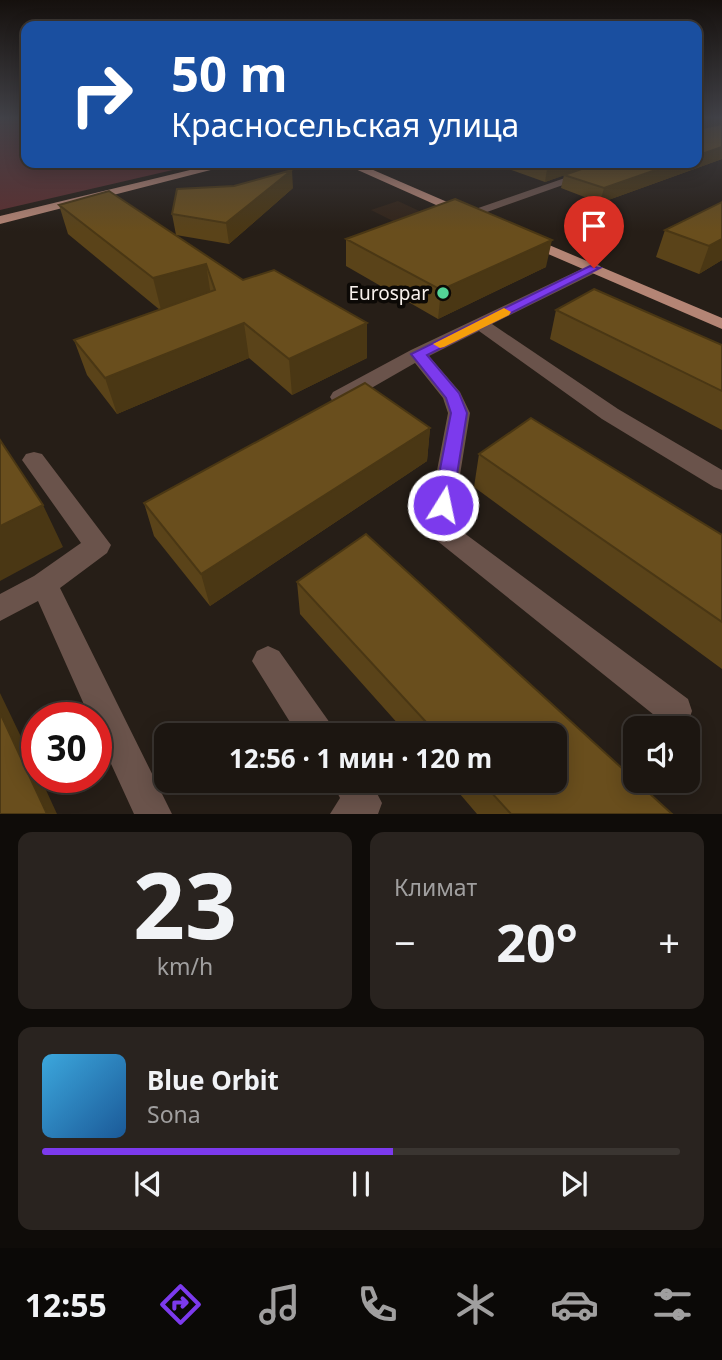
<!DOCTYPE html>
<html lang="ru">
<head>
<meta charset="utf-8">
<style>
	body { margin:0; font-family:"Noto Sans",sans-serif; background:#29231f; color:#f1f3f6; height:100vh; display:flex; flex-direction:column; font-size:26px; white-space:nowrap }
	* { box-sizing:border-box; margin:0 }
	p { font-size:23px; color:#a09f9f }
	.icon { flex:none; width:38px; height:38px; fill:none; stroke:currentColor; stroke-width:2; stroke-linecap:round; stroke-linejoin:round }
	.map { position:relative; height:814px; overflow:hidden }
	.drawer { display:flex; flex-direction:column; gap:18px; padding:18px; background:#0f0c09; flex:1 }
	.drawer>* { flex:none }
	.hud { position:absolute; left:21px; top:21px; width:681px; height:147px; border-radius:14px; box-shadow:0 4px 18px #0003,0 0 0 2px #3a3531; background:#1a4fa0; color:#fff; overflow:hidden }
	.controls { position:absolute; left:623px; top:716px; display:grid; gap:14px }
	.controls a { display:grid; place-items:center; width:77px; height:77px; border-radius:14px; background:#1c1611; box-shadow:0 4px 18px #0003,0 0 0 2px #3a3531; font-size:35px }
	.speed { position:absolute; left:21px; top:702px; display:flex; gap:14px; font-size:35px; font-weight:700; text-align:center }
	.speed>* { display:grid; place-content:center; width:91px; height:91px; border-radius:50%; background:#1c1611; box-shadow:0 4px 18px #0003,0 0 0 2px #3a3531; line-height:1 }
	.speed .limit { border:10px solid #d22; background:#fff; color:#111 }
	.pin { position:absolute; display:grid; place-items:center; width:60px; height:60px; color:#fff; margin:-72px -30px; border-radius:50% 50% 50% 0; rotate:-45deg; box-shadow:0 0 7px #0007 }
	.pin .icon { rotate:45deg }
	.me { position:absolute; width:77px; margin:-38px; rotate:10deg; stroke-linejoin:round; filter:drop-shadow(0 0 5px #0008) }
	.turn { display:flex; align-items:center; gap:24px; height:147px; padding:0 35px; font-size:32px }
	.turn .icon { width:91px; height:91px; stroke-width:2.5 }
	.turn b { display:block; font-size:49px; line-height:60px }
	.big { font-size:52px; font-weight:700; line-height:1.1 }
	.drawer .card { flex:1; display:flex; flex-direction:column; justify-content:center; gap:10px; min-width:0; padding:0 24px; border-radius:14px; background:#29231f }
	.drawer .dial { align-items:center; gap:0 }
	.dial b { font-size:91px; line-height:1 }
	.song { display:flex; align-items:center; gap:21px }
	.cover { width:84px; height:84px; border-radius:10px; background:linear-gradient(135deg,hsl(200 70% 55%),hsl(210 70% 35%)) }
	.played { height:7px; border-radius:4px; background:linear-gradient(90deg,#7c3aed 55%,#3a3531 55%) }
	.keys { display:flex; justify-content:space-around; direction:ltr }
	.heat { display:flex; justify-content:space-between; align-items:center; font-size:38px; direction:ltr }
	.drawer .tiles { flex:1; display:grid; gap:18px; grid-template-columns:1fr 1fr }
	.card:last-child { grid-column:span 2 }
	.trip { position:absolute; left:154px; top:723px; width:413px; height:70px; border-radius:14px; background:#1c1611; box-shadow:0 4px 18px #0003,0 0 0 2px #3a3531; font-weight:700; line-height:70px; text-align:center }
	.menu { display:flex; height:112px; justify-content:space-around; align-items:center; background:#0b0907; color:#a09f9f }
	.menu .icon { width:49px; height:49px }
	.menu .on { color:#7c3aed }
	.menu b { font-size:32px; color:#f1f3f6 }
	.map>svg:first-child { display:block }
	.built { fill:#322419 }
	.green { fill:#5d2f30 }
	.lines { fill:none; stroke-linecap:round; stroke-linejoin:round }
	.minor { fill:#6a534b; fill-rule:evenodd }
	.major { fill:#b48575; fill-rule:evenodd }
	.wall { fill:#5a4319 }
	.shaded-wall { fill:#4a3714 }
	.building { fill:#694e1d; stroke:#4a3714; stroke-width:2 }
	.route { fill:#7c3aed; stroke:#51269a; stroke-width:2 }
	.slow { fill:#f59e0b }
	.poi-dot { fill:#53d396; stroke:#0c0906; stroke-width:2.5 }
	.labels { text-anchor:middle; stroke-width:7; stroke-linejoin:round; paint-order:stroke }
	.far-poi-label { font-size:19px; fill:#f8f1ed; stroke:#0c0906; text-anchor:end }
</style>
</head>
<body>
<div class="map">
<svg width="722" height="814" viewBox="0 0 722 814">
	<rect width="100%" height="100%" fill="#261e17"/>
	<path class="built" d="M398 201 426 214 399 224 371 210Z"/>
	<path class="green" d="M0 117H26V163H203L0 210Z"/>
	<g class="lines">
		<path class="minor" d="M608 163H625L473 217 468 218 461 214Z
			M594 263 599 265 602 268 599 271 492 324 618 409 722 470V490L714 487 602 419 479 331 429 356 460 392 470 413 452 524 688 699 692 711 688 723 676 727 664 723 430 535 426 528 448 413 443 398 415 363 347 402H333L330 397 333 392 411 350Z
			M34 452 42 454 111 545 107 553 60 588 172 814H134L96 731V718H90L38 601 0 621V594L34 576 81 543 22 460 26 454Z
			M268 646 279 651 330 723 335 735H298L252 661 257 651Z
			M331 780H370L382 803 378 814H330L340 798Z"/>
		<path class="major" d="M219 163H238L0 224V216Z
			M342 163H357L475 214 468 218 463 217Z
			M523 234 722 318V329L518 241V235Z"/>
	</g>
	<path class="wall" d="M722 117V159L600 203 561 188 564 175 545 182 492 163H696Z
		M293 188 229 244 176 235 172 214Z
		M722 202V260L699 274 656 257 665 230Z
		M59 205 243 280 367 323V358L292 395 249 358 117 414 87 375 74 340 160 310 68 234Z
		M346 239 546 267 438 319 346 266Z
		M556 310 722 345V430L550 339Z
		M430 428 427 461 210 606 154 536 144 503Z
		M479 454 722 535V669L474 487Z
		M366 534 672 814H477L448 780H555V735H408L300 614 297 582Z"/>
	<path class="shaded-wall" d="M706 117H722V125L696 130 699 118Z
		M722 147V159L600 203 604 188 676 163H696V156Z
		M564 163H601L545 182 547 169Z
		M292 170 293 188 229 244 226 223Z
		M722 239V260L699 274 709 246Z
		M552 240 546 267 438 319 441 290Z
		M206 264 211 296 161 310 153 278Z
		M244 323 249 358 117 414 105 378Z
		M367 323V358L292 395 289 359Z
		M430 428 427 461 210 606 201 574Z
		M43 505 63 547 0 581V526Z
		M0 693 37 770V777H40L57 814H47L0 713Z"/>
	<path class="building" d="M696 117H706L699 118 698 129 722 124V147L696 156Z
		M531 163H564L547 169Z
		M599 163H676L604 188 564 175Z
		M292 170 226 223 172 214 177 189 234 186Z
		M109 191 243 280 274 270 367 323 289 359 244 323 105 378 74 340 215 290 206 264 153 278 59 205Z
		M455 199 552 240 441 290 346 239Z
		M722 202V239L709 246 665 230Z
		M594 289 722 345V391L556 310Z
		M365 383 430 428 201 574 144 503Z
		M531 418 722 535V622L479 454Z
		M0 440 43 505 0 526Z
		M366 534 672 814H511L480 780H555V735H438L297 582Z
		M0 713 47 814H0Z"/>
	<linearGradient id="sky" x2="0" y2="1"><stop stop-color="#15100d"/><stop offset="0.51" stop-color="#414147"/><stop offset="1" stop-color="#414147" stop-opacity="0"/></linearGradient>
	<rect width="722" height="231" fill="url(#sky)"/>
	<path class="route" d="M590 266 600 268 427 355 459 393 467 413 452 505 449 510H436L433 505 451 413 446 398 411 354Z"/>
	<path class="slow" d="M504 308 511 312 509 315 444 347 440 348 433 344Z"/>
	<circle class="poi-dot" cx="443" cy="293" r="7"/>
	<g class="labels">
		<g class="far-poi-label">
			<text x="429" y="300">Eurospar</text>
		</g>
	</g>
</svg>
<div class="controls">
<a><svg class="icon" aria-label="sound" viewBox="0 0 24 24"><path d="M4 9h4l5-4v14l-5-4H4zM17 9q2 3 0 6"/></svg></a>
</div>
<div class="speed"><div class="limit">30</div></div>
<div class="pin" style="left:594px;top:268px;background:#d93025"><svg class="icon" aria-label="arrive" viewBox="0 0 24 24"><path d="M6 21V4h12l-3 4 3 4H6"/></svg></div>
<svg class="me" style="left:443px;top:505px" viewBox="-20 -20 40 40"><circle r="17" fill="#7c3aed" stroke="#fff" stroke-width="3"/><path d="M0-11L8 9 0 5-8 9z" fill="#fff"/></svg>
<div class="trip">12:56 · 1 мин · 120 m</div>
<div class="hud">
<div class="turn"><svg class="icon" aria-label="right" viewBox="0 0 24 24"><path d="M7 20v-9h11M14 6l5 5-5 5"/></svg><div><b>50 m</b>Красносельская улица</div></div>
</div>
</div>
<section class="drawer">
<div class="tiles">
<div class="card dial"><b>23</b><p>km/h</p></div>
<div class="card"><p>Климат</p>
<div class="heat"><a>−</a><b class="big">20°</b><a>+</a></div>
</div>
<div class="card">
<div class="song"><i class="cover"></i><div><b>Blue Orbit</b><p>Sona</p></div></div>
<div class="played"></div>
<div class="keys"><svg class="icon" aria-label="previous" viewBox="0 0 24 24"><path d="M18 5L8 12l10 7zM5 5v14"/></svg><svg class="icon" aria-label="pause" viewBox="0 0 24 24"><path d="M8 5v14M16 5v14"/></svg><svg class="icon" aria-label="next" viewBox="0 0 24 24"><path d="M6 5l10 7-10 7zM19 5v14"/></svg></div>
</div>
</div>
</section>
<nav class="menu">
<b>12:55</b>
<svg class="icon on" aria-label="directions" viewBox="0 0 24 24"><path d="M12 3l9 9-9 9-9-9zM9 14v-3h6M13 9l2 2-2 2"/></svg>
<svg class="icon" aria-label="music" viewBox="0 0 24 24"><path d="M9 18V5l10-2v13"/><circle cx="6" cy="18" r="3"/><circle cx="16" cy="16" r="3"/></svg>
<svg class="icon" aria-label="phone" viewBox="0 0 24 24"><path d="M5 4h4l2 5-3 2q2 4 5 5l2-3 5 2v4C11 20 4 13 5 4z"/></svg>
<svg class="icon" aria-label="climate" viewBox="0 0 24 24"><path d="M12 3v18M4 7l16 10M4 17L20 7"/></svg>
<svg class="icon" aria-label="car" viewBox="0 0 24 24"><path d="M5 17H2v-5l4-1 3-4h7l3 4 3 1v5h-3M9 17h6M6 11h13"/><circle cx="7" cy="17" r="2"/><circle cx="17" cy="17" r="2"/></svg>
<svg class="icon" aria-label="filters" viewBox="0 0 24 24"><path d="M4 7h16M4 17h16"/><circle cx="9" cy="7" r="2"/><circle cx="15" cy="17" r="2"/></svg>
</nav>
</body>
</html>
